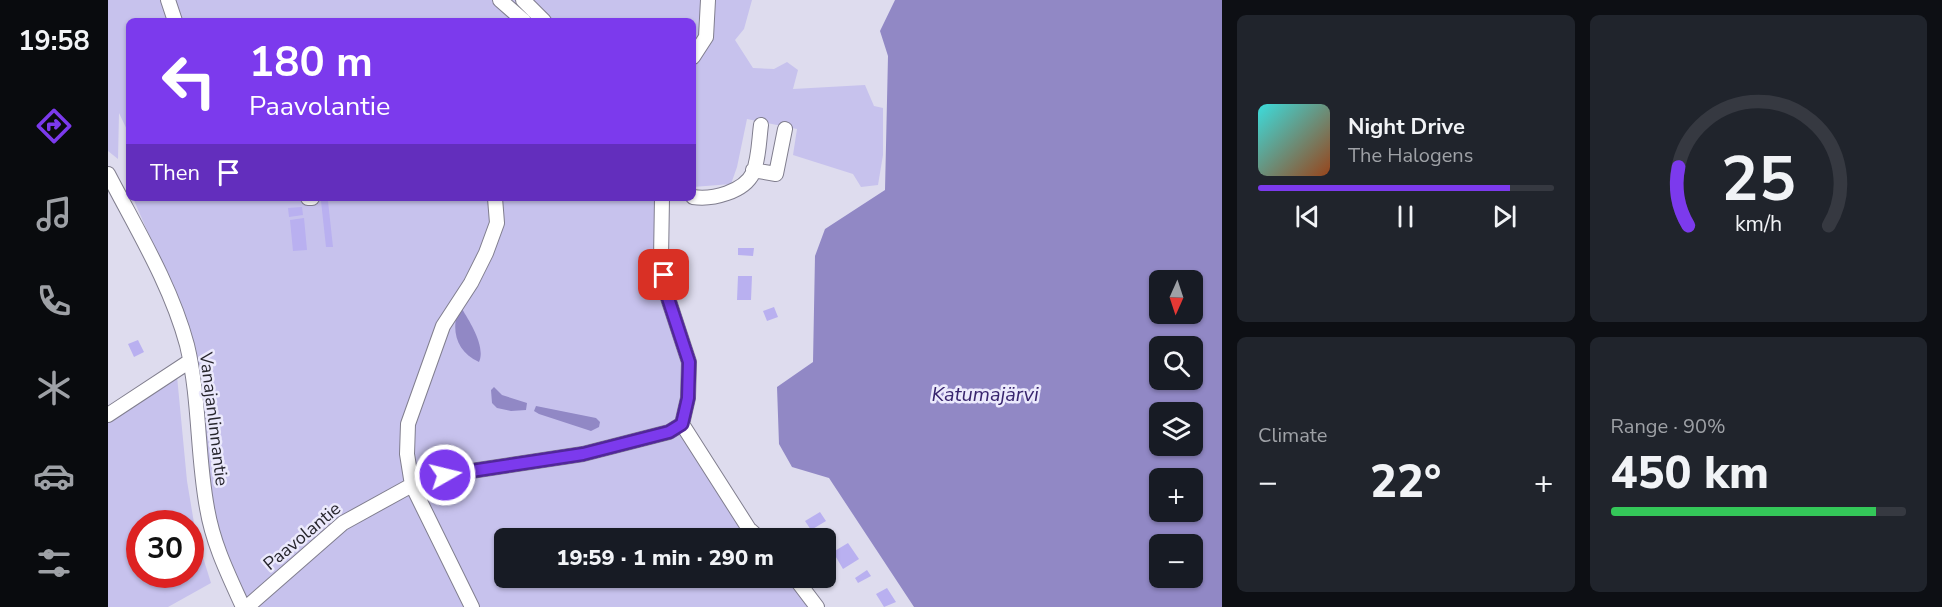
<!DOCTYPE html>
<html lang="en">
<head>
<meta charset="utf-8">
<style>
	body { margin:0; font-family:"Nunito Sans",sans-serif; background:#20242c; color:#f1f3f6; height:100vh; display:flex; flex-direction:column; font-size:22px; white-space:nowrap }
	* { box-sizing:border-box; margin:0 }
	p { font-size:20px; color:#9ea1a6 }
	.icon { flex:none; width:33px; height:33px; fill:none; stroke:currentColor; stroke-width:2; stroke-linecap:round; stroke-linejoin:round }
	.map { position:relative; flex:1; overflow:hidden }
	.panel { display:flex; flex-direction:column; gap:15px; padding:15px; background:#0d0f14; width:720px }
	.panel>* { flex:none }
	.hud { position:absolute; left:18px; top:18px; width:570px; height:183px; border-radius:9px; box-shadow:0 2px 4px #0004; background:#7c3aed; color:#fff; overflow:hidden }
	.needle { width:39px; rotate:183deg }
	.fabs { position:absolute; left:1041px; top:270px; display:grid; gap:12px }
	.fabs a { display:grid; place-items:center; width:54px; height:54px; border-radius:9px; background:#171b24; box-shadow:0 2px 4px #0004; font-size:30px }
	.speed { position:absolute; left:18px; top:510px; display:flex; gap:12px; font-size:30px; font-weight:700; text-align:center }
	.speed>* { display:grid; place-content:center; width:78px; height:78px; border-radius:50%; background:#171b24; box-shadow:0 2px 4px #0004; line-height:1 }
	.speed .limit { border:9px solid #d22; background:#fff; color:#111 }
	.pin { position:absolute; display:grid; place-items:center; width:51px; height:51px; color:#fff; margin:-26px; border-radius:12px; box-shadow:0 3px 9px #0006 }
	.me { position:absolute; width:66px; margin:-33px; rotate:82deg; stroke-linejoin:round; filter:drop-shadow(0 0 4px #0008) }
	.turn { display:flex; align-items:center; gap:21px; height:126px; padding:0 24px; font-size:27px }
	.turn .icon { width:78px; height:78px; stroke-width:2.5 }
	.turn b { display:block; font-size:42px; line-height:51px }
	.then { display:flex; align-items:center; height:57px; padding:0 24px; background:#0003; gap:12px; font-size:22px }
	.big { font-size:45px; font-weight:800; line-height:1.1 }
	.panel .card { flex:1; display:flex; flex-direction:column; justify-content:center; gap:9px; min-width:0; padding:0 21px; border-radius:9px; background:#20242c }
	.panel .dial { align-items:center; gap:0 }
	.dial svg { height:156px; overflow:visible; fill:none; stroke:#363941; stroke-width:7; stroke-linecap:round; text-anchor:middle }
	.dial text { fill:#f1f3f6; stroke:none }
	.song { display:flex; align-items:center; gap:18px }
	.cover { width:72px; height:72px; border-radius:9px; background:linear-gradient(135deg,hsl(180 70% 55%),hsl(20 70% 35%)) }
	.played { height:6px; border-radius:3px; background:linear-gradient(90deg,#7c3aed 85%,#363941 85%) }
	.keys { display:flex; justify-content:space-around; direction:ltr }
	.heat { display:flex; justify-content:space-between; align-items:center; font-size:33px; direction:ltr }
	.charge { height:9px; border-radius:4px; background:linear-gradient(90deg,#34c759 90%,#363941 0) }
	.panel .tiles { flex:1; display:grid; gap:15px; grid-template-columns:repeat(2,1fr) }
	.trip { position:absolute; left:386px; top:528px; width:342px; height:60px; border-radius:9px; background:#171b24; box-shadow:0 2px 4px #0004; font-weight:800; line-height:60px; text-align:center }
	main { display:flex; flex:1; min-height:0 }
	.menu { display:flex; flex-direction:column; width:108px; justify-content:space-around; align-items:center; background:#090b0e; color:#9ea1a6 }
	.menu .icon { width:42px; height:42px }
	.menu .on { color:#7c3aed }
	.menu b { font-size:27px; color:#f1f3f6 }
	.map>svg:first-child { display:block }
	.green { fill:#c7c2ed; fill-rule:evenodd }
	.water { fill:#9188c5; fill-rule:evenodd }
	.building { fill:#b9b0f0 }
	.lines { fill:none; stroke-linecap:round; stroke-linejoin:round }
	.minor-casing { stroke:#807e8e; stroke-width:16 }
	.minor { stroke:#fff; stroke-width:14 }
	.route-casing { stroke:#51269a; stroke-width:15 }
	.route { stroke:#7c3aed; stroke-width:10 }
	.labels { text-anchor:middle; stroke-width:5; stroke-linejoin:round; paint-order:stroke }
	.street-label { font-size:18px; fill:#27262d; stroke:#ebe9fc }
	.water-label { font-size:20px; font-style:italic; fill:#38256e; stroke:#ebe9fc }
</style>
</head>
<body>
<main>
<nav class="menu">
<b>19:58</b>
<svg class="icon on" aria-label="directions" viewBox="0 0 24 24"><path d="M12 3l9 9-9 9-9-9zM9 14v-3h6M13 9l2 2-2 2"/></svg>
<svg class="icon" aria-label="music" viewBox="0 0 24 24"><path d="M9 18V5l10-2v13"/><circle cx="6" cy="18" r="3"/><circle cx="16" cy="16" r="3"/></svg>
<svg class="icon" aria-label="phone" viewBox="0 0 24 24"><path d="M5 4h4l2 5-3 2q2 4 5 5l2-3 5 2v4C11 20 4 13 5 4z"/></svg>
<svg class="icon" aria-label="climate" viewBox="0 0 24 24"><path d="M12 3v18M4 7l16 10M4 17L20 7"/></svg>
<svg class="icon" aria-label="car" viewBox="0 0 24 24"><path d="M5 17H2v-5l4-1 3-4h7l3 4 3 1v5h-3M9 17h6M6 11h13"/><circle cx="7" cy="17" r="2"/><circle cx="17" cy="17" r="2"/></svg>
<svg class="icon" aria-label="filters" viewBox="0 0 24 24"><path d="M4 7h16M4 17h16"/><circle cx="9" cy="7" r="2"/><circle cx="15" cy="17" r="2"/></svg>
</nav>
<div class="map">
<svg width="1114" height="607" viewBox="0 0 1114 607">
	<rect width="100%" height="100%" fill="#dedcee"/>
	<path class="green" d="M0 0H644L636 29 627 40 645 68 666 69 679 62 690 70 685 89 757 85 766 106 775 108V155L770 185 753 187 745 174 685 155 689 129 639 119 629 167 623 184 585 187V21H21V134L11 113 10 159 0 151Z
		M25 198H551L555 215 544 271 551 274C566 325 585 371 567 423L646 538H396V578H684L705 607H142L116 551 107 524 69 300Z
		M69 376 79 481 88 535 103 583 60 607H0V423ZM32 524H82V574H32Z"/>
	<path class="water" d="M787 0H1114V607H806L721 478 684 467 671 444 669 387 705 362 707 256 717 229 777 190 780 56 772 31ZM1052 280H1084V314H1052ZM1052 346H1084V380H1052ZM1052 412H1084V446H1052ZM1052 478H1084V512H1052ZM1052 544H1084V578H1052Z
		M354 309C362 322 378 347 371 362 349 352 343 332 350 310Z
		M386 387 394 395 419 403 418 410 403 411 389 408 384 403 383 390Z
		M428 406 488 418 492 422 491 427 483 431 431 414 426 411Z"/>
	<path class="building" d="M213 201H220L225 247H218Z
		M194 207 195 215 181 217 180 208Z
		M196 218 199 250 185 251 182 220Z
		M630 248H646L645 256 630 255Z
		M630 276H644L643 300H629Z
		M666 307 670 317 659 321 655 311Z
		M30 340 36 352 26 357 20 344Z
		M712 512 718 521 703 530 697 521Z
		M740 543 751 559 735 569 725 552Z
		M759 570 763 576 750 583 747 578Z
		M779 588 788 602 776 607 768 594Z"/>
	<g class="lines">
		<defs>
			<path id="minor" d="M60 0 67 21
				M392 0 416 21
				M415 0 436 21
				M585 57 598 37 600 0
				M645 170 668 174 677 129
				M0 174C28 228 63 285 79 345 92 399 89 454 99 508 105 544 120 574 135 607
				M585 197C604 200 636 192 645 173 651 159 651 139 653 125
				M200 198H204
				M0 415 82 361
				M574 424 641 529 651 538
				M687 578 709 607
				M139 607 235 523 304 485 337 475 475 454 561 432 574 424 580 398 581 362 558 292 553 259 554 198
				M364 607 304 485 299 454 300 424 335 326 363 283 378 253 389 223 387 198"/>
		</defs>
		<use href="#minor" class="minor-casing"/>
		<use href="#minor" class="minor"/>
	</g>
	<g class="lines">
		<defs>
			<path id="route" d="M337 475 475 454 561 432 574 424 580 398 581 362 558 292 556 275"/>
		</defs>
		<use href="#route" class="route-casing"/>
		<use href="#route" class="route"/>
	</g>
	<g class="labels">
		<g class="street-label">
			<text transform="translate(106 419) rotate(83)" y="6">Vanajanlinnantie</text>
			<text transform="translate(194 536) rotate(-40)" y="6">Paavolantie</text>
		</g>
		<g class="water-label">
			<text x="877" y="401">Katumajärvi</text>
		</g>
	</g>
</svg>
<div class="fabs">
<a><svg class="needle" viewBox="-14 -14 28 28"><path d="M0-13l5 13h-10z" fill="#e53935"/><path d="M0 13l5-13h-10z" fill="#9ea1a6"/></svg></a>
<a><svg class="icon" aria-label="search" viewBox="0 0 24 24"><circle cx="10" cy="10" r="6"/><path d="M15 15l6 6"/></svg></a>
<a><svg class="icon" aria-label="layers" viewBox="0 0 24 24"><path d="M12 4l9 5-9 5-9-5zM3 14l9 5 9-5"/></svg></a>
<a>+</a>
<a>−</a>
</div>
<div class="speed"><div class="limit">30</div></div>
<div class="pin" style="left:556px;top:275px;background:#d93025"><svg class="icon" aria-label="arrive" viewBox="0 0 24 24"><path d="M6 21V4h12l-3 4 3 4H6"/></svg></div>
<svg class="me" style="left:337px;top:475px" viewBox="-20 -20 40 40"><circle r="17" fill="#7c3aed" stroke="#fff" stroke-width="3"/><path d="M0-11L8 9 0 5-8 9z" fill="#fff"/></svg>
<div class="trip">19:59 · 1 min · 290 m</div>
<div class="hud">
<div class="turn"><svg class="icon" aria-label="left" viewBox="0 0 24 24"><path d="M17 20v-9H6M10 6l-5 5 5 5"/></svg><div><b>180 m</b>Paavolantie</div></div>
<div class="then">Then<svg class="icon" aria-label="arrive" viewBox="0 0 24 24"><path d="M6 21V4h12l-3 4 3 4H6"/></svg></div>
</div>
</div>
<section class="panel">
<div class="tiles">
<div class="card">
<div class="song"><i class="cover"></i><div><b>Night Drive</b><p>The Halogens</p></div></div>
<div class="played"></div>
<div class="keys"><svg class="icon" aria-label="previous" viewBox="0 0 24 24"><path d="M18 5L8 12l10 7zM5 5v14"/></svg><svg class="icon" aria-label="pause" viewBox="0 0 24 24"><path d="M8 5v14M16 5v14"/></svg><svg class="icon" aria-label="next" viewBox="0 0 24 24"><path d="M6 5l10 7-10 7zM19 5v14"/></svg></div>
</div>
<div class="card dial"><svg viewBox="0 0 100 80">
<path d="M14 69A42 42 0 1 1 86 69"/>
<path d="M14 69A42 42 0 0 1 9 39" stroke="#7c3aed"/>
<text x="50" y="56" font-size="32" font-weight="700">25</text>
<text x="50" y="72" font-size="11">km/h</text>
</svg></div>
<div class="card"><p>Climate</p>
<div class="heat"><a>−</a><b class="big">22°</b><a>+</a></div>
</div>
<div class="card"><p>Range · 90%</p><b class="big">450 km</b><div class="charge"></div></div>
</div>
</section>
</main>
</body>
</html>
